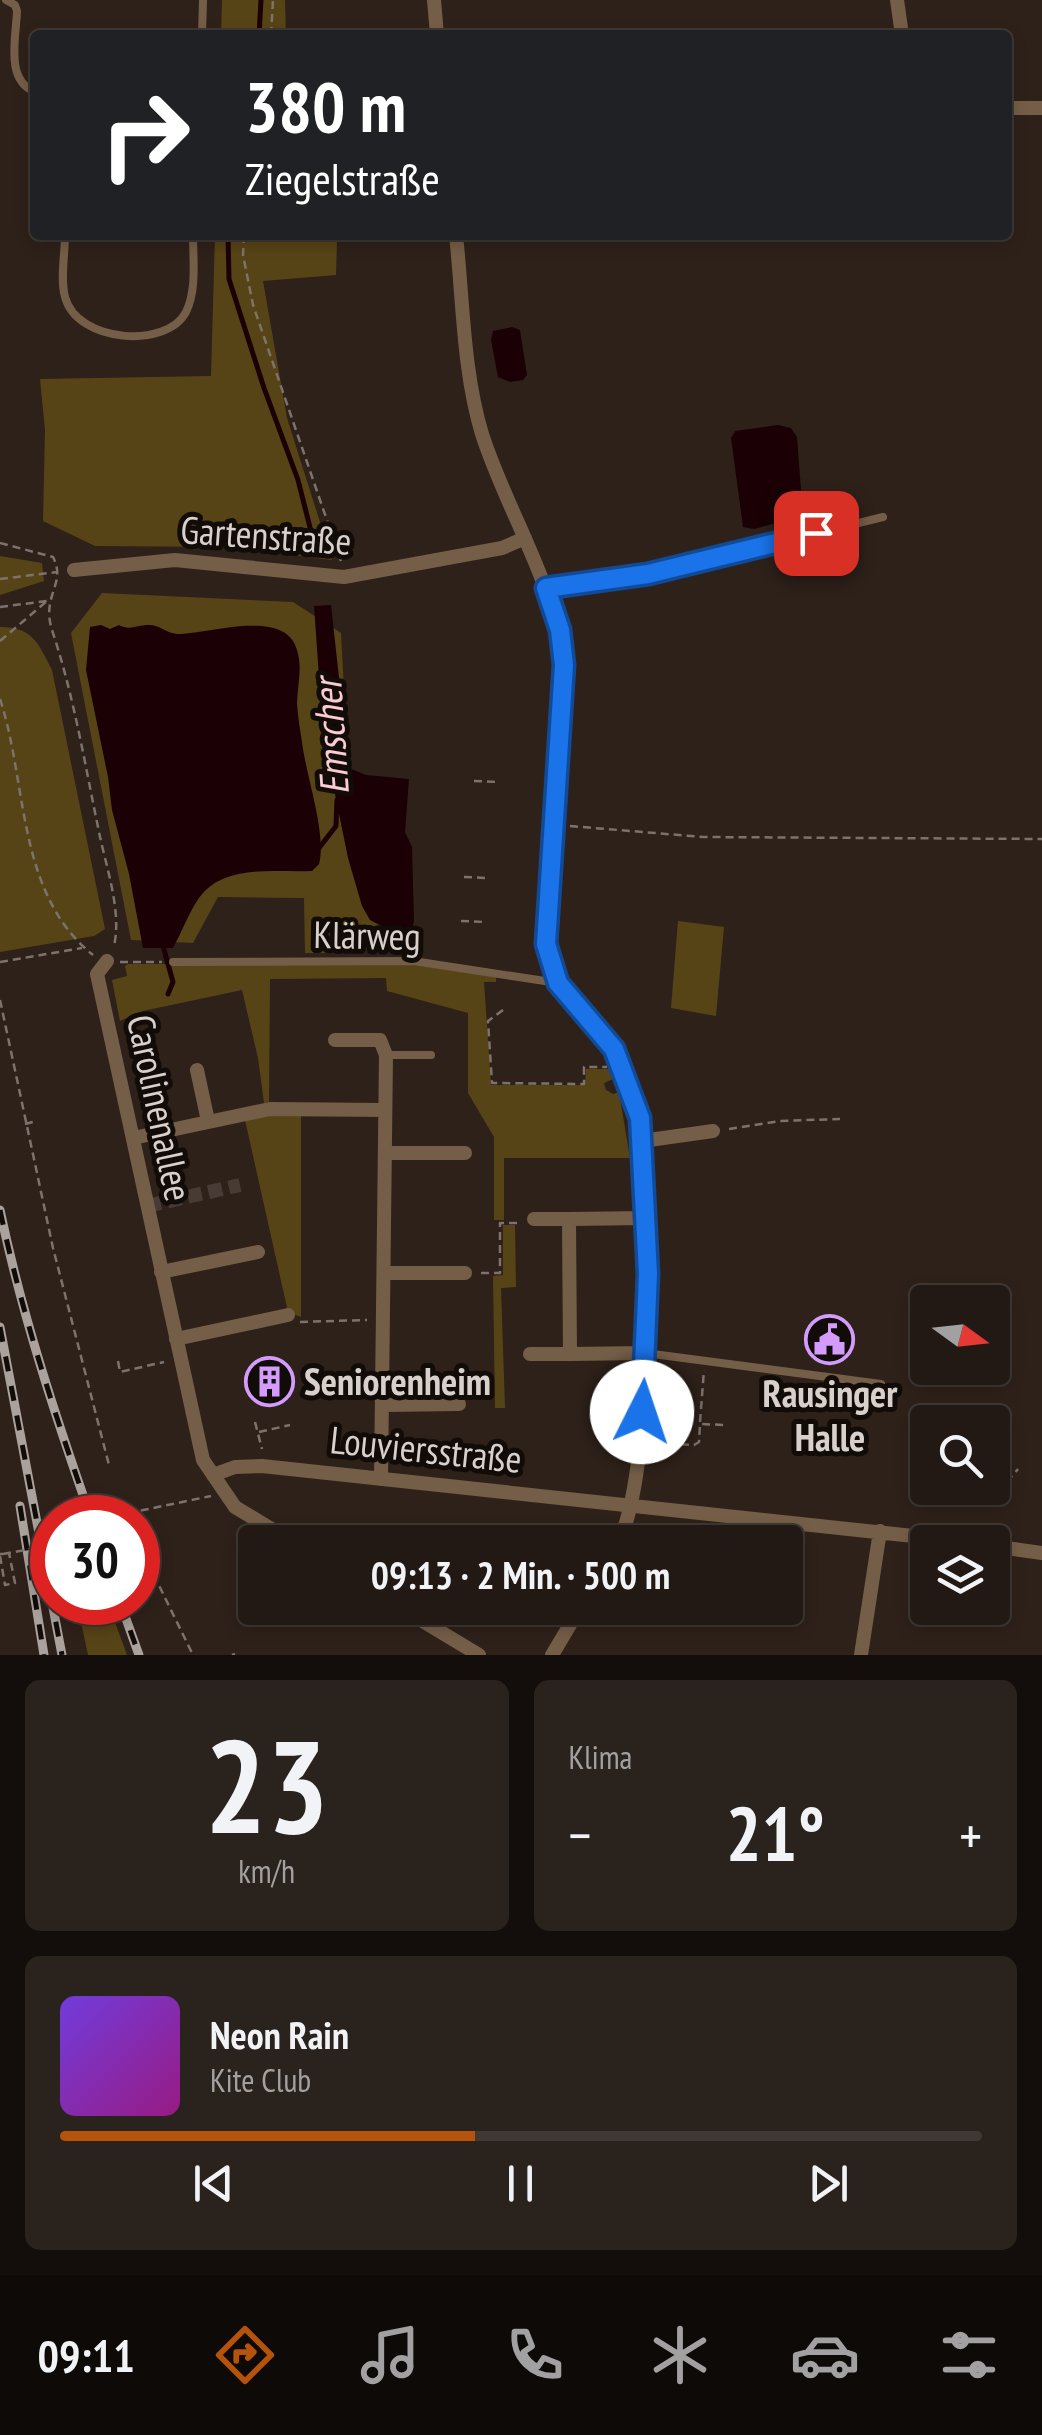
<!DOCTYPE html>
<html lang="de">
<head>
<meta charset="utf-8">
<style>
	body { margin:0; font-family:"PT Sans Narrow",sans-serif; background:#2a221d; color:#f1f3f6; height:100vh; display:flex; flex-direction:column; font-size:38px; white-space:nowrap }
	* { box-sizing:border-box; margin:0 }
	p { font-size:32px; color:#a2a0a0 }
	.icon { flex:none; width:55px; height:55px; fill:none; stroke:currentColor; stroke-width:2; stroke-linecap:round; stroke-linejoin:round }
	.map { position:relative; height:1655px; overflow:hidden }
	.details { display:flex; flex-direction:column; gap:25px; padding:25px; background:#130e0b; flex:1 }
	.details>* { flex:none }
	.hud { position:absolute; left:30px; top:30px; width:982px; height:210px; border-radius:10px; box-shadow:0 5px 15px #0003,0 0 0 2px #3f3834; background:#202124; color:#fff; overflow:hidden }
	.needle { width:65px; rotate:105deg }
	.fabs { position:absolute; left:910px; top:1285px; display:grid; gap:20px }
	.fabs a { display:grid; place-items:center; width:100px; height:100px; border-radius:10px; background:#221914; box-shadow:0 5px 15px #0003,0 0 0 2px #3f3834; font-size:50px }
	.speed { position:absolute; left:30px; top:1495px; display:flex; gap:20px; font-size:50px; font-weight:700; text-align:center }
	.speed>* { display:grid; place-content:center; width:130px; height:130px; border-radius:50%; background:#221914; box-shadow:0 5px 15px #0003,0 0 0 2px #3f3834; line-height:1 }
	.speed .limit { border:15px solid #d22; background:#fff; color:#111 }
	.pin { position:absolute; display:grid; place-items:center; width:85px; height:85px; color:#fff; margin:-42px; border-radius:20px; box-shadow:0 5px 15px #0006 }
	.me { position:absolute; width:110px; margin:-55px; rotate:4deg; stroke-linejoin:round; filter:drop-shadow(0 0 8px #0008) }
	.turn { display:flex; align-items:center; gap:35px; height:210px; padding:0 50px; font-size:45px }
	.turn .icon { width:130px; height:130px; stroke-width:2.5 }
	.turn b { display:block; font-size:70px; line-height:85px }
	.big { font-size:75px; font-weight:600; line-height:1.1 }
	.details .card { flex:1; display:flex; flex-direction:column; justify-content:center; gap:15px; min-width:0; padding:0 35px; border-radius:15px; background:#2a221d }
	.details .dial { align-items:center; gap:0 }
	.dial b { font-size:130px; line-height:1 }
	.song { display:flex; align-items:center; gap:30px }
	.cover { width:120px; height:120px; border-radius:15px; background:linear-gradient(135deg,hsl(260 70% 55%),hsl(310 70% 35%)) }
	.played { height:10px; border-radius:5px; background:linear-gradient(90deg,#b45309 45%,#3f3834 45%) }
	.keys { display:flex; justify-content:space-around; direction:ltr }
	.heat { display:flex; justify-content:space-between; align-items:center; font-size:55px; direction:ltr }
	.details .tiles { flex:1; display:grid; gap:25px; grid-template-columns:1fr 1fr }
	.card:last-child { grid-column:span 2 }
	.trip { position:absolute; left:238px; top:1525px; width:565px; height:100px; border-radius:10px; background:#221914; box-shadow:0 5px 15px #0003,0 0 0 2px #3f3834; font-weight:600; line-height:100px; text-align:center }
	.tabs { display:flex; height:160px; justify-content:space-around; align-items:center; background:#0e0a08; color:#a2a0a0 }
	.tabs .icon { width:70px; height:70px }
	.tabs .current { color:#b45309 }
	.tabs b { font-size:45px; color:#f1f3f6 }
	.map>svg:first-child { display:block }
	.green { fill:#574416 }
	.water { fill:#1b0005 }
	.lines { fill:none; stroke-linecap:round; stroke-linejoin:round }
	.stream { stroke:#1b0005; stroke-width:5 }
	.street-tunnel { stroke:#483b35; stroke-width:14; stroke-dasharray:14 7; stroke-linecap:butt }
	.path { stroke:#7d726d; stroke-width:2.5; stroke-dasharray:8 5; stroke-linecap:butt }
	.lane { stroke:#755e47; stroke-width:8 }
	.street { stroke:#755e47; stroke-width:14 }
	.rail-casing { stroke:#aba19d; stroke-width:9 }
	.rail { stroke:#120c09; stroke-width:5; stroke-dasharray:15; stroke-linecap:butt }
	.path-bridge { stroke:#7d726d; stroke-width:2.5; stroke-dasharray:8 5; stroke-linecap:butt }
	.route-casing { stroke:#114b97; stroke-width:25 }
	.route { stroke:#1a73e8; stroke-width:18 }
	.labels { text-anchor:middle; stroke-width:10; stroke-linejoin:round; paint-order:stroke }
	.street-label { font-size:38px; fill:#d9d0cc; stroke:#120c09 }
	.poi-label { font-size:38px; font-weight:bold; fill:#d9d0cc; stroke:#120c09; text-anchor:start }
	.water-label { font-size:40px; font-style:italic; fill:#f9cbd2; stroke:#120c09 }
</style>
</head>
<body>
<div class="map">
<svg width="1042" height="1655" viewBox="0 0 1042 1655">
	<rect width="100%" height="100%" fill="#2e211a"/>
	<path class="green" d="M222 0H285L286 35H221Z
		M215 235H343L337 240 336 275 263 281 287 418 332 560 230 547 95 546 43 521 45 430 40 379 211 376Z
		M0 556 42 563 44 581 0 595Z
		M102 593 293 602 341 633 353 857 414 927 358 953H305L304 898 218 897 193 943 131 940 71 633Z
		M0 627C33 627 38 643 52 670L105 929 94 936 0 952Z
		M678 921 724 927 716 1016 671 1008Z
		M128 964H406L496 977V982H484L491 1085H585L586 1069H609L613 1079 604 1083 606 1090 613 1094 619 1092 630 1158H504V1220H494V1137L468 1093V1013L387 991 386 978 270 979 269 1102 264 1103 258 1058 242 990 143 1011 120 1021 112 980 127 976 125 966Z
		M263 1116H301V1317L288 1312 245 1120Z
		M503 1225H515L516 1287 501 1288 505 1408H495L493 1276 503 1275Z
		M77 1603H108L127 1655H88Z"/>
	<path class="water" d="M512 327 520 330 527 375 523 380 510 382 498 377 491 340 493 331Z
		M778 425 791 428 797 437 802 503 799 517 754 529 743 527 731 438 735 431Z
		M331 605 349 768 366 775 409 779 405 832 412 847 414 921 410 936 404 938 370 920 362 906 348 858 323 735 314 606Z
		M101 625 110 629 119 625C129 631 137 625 149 625 160 625 166 633 177 634 208 634 286 607 297 650 303 669 297 686 297 704 298 717 300 730 302 742 306 776 327 834 319 864L312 871C274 873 224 863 199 898 189 912 182 932 173 948H143L129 874 112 810 108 777 86 670 90 627Z"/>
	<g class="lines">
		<path class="stream" d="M259 35 261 0
			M228 235 229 279 264 388 298 480 317 555
			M319 848 336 826 337 800
			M163 946 173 982 168 994"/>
		<path class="street-tunnel" d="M147 1206 240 1185"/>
		<path class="path" d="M271 35 273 0
			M244 235 243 255 253 305 341 561
			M0 543 53 557C67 584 41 595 52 630 74 696 85 765 99 832 106 867 122 911 114 946
			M0 579 57 572
			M0 607 47 601
			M0 641 47 601
			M0 699C28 784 16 893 93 955
			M474 781 498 782
			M570 826 703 837 1042 839
			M464 877 487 878
			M461 921 485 922
			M0 962 82 948
			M120 962H162
			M0 1000 53 1248 109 1465
			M503 1010 488 1021 492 1083 584 1084V1067H607
			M25 1124 37 1121
			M729 1129 780 1121 840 1119
			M481 1273H500V1223H518
			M300 1322 367 1320
			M118 1361 120 1372 164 1362
			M255 1422 262 1449
			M700 1422 704 1370
			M259 1432 290 1425
			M655 1443 694 1445 699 1442 700 1424 726 1425
			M992 1475 1011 1477 1018 1469
			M135 1518 134 1512 211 1496
			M138 1531 148 1529
			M0 1554H3
			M0 1556 5 1585 15 1583 9 1553
			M148 1563 193 1655
			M232 1655 235 1654"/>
		<path class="lane" d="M6 0 15 5 17 11C16 39 5 80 35 92
			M202 35 203 0
			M65 235C65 254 60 279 65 297 77 343 167 349 186 312 197 290 193 259 193 235
			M546 588 648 575 883 517
			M173 962 413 961 558 983
			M386 1055H431
			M645 1353 881 1384"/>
		<path class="street" d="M434 0 437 35
			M897 0 902 35
			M1008 108H1042
			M456 235C463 300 463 371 482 434 507 512 555 582 564 665L546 944C553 983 569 993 593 1021 610 1041 622 1062 631 1087 658 1156 654 1480 618 1542
			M74 570 175 560 344 577 502 548 525 538
			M107 961 97 974 203 1460 235 1507 293 1542
			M335 1040H380L386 1055 381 1479
			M197 1070 208 1121
			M133 1138 270 1109 385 1110
			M642 1141 713 1131
			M385 1153H465
			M534 1219H569
			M161 1272 258 1252
			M384 1273H465
			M176 1339 288 1315
			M645 1353 570 1354 569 1219 647 1218
			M530 1354H570
			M384 1405 459 1404
			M213 1475 235 1467 262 1466 969 1542
			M992 1546 1042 1553
			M401 1608 479 1655
			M552 1655 580 1608
			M861 1655 880 1531"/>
		<defs>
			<path id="rail" d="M0 1210C22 1315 55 1415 91 1518
				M0 1327 62 1655
				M20 1506 44 1655
				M120 1602 139 1655"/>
		</defs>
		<use href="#rail" class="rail-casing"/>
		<use href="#rail" class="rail"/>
		<path class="path-bridge" d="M3 1554 52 1545"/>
	</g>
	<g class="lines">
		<defs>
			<path id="route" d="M642 1412 648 1274 640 1118 614 1049 558 983 546 944 564 665 560 630 546 588 648 574 816 533"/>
		</defs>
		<use href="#route" class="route-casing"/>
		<use href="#route" class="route"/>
	</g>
	<defs>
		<symbol id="civic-ring" viewBox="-11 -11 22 22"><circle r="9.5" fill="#120c09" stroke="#d39cfc" stroke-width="1.5"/><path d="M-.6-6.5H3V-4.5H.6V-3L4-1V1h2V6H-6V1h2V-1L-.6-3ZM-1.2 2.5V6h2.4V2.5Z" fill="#d39cfc"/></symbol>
		<symbol id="building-ring" viewBox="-11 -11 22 22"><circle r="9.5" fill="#120c09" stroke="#d39cfc" stroke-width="1.5"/><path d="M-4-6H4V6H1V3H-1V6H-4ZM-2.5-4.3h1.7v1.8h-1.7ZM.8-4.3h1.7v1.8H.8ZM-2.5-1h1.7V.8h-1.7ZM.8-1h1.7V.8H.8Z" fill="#d39cfc"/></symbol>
	</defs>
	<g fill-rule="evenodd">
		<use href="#civic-ring" x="802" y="1312" width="55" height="55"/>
		<use href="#building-ring" x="242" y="1354" width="55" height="55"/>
	</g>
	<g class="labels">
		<g class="street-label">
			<text transform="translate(266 536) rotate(4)" y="13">Gartenstraße</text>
			<text transform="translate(367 936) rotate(1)" y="13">Klärweg</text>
			<text transform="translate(159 1108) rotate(78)" y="13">Carolinenallee</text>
			<text transform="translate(426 1450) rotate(6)" y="13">Louviersstraße</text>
		</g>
		<g class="poi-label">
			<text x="304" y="1395">Seniorenheim</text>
			<text x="830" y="1407" text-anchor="middle">Rausinger<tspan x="830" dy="44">Halle</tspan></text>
		</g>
		<g class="water-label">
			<text transform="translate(331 737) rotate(-94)" y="14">Emscher</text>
		</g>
	</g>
</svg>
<div class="fabs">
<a><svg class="needle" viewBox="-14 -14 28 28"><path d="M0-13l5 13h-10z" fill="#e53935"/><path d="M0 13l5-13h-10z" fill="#a2a0a0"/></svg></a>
<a><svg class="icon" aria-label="search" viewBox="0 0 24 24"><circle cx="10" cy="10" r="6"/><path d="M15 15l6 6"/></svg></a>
<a><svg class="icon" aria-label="layers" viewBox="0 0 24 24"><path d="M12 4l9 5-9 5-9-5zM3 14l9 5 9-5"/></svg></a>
</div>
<div class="speed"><div class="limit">30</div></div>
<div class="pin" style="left:816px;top:533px;background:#d93025"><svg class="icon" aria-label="arrive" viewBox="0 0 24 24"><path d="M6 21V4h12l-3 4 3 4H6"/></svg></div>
<svg class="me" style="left:642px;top:1412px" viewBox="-20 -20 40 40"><circle r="19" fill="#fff"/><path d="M0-13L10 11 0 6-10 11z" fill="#1a73e8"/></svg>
<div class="trip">09:13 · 2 Min. · 500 m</div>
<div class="hud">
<div class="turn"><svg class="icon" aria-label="right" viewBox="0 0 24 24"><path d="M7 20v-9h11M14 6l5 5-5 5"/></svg><div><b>380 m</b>Ziegelstraße</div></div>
</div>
</div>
<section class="details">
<div class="tiles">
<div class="card dial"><b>23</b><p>km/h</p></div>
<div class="card"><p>Klima</p>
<div class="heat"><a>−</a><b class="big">21°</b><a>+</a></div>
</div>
<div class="card">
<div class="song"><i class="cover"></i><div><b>Neon Rain</b><p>Kite Club</p></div></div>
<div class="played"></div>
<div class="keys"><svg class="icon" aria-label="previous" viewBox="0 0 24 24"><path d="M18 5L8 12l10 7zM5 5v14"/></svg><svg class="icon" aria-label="pause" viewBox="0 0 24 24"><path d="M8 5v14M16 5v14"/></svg><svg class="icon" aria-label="next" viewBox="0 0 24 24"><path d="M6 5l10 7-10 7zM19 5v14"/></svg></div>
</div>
</div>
</section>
<nav class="tabs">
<b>09:11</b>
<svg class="icon current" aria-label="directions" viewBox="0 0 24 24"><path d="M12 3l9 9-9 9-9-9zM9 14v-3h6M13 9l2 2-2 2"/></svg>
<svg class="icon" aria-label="music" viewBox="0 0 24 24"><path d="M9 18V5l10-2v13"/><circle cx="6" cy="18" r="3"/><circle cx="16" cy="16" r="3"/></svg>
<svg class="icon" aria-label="phone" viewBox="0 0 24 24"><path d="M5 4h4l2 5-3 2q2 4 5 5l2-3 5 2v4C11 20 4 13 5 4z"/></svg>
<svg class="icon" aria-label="climate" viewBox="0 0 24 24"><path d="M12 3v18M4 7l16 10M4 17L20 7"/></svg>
<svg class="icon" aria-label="car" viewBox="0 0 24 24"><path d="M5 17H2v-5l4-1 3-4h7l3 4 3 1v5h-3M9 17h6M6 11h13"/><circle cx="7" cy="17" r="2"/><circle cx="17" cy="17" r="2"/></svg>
<svg class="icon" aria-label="filters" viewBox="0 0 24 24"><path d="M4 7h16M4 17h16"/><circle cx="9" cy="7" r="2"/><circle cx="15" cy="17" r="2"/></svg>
</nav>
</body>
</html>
